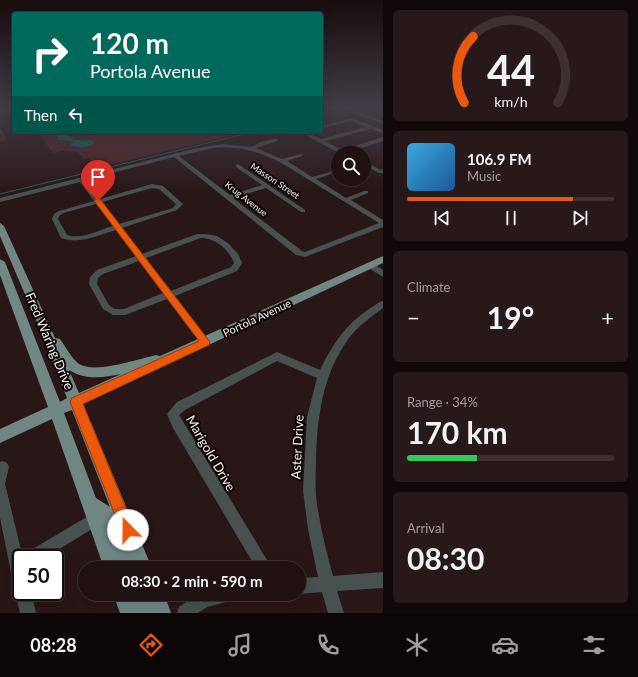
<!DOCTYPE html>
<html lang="en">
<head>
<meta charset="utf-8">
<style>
	body { margin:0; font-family:Lato,sans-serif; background:#27191a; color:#f1f3f6; height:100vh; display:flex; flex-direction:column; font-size:15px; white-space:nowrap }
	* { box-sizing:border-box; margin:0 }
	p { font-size:13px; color:#a19d9f }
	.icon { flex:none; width:22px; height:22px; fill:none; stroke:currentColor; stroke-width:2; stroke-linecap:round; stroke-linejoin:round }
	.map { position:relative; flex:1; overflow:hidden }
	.drawer { display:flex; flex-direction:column; gap:10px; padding:10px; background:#110909; width:255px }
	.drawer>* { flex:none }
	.top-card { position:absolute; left:12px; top:12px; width:311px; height:122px; border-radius:4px; box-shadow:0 4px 16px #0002,0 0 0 1px #3c3031; background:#00695c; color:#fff; overflow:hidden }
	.tools { position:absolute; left:331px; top:146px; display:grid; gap:8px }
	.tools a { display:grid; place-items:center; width:40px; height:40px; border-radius:50%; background:#1f1011; box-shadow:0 4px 16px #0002,0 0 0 1px #3c3031; font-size:20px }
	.speed { position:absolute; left:12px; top:549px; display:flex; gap:8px; font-size:20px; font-weight:700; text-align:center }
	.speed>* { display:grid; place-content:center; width:52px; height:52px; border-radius:50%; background:#1f1011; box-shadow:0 4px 16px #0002,0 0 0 1px #3c3031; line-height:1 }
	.speed .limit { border:2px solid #111; border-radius:6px; background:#fff; color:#111 }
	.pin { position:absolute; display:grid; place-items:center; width:34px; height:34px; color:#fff; margin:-41px -17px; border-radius:50% 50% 50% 0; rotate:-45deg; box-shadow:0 0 4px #0007 }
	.pin .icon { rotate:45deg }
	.me { position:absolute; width:44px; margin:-22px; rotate:338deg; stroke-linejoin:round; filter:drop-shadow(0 0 3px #0008) }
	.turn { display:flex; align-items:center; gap:14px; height:84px; padding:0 12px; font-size:18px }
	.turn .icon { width:52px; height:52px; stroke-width:2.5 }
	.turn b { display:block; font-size:28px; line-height:34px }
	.then { display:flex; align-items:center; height:38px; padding:0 12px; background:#0003; gap:8px; font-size:15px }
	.big { font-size:30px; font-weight:700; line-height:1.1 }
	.drawer .tile { flex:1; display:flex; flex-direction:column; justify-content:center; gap:6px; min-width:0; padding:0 14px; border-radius:6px; background:#27191a }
	.drawer .dial { align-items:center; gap:0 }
	.dial svg { height:104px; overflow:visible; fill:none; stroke:#3c3031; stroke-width:7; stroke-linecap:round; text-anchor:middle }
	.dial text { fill:#f1f3f6; stroke:none }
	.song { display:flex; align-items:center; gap:12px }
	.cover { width:48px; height:48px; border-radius:6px; background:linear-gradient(135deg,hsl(200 70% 55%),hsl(210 70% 35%)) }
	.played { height:4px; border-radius:2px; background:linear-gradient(90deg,#ea580c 80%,#3c3031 80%) }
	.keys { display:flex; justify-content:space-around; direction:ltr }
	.heat { display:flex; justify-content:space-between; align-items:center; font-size:22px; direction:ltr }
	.charge { height:6px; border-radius:3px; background:linear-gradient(90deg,#34c759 34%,#3c3031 0) }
	.trip { position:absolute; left:78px; top:561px; width:228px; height:40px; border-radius:20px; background:#1f1011; box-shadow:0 4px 16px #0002,0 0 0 1px #3c3031; font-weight:700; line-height:40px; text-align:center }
	.menu { display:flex; height:64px; justify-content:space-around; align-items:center; background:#0c0607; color:#a19d9f }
	.menu .icon { width:28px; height:28px }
	.menu .on { color:#ea580c }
	.menu b { font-size:18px; color:#f1f3f6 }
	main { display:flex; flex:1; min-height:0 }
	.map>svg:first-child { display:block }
	.green { fill:#4b2325 }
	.water { fill:#116861 }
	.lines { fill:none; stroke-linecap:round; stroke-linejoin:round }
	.stream { stroke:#116861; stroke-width:1 }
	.minor { fill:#475250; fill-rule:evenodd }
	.major { fill:#708784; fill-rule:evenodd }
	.shaded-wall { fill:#512126 }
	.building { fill:#742f36; stroke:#512126 }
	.route { fill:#ea580c; stroke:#983908 }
	.labels { text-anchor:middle; stroke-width:4; stroke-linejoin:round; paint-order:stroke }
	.far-street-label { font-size:9px; fill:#fef0f0; stroke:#0c0505 }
	.street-label { font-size:11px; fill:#fef0f0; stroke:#0c0505 }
	.near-street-label { font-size:13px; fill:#fef0f0; stroke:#0c0505 }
</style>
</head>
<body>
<main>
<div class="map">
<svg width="383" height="613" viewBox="0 0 383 613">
	<rect width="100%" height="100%" fill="#291617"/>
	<path class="green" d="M42 132H246L97 168 89 158 84 159 78 152 63 151 53 153 39 134Z"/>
	<path class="water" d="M58 132H65L64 134 73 138V140H89L94 142 93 144C87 148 77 148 70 145L73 142 71 141 58 140 57 136 60 134Z"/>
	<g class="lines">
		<path class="stream" d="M321 116 359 107
			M0 194 253 132"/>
		<path class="minor" d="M341 107H346L383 121V124Z
			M14 108V110L0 112V110Z
			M352 118 383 130V133L371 129 325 141 342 150 383 137V141L347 153H339L300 132H306L321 139 366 127 352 121 321 128V126Z
			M275 138 278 140 277 141 256 148 282 159 302 154V156L287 161 312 177 334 171V173L316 179 346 198 364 191H368V193L351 200 383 220V227L305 257 296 255 174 157 85 180 100 199 152 184 163 186 182 203 183 204 177 210 122 228 142 254 197 234H206L217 236 229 244 238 254 242 263 237 271 175 296 208 339 210 342 208 345 205 346 202 345 167 299 125 315H113L103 309 89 284 90 277 97 270 136 256 116 230C98 235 80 245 61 238L52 219 54 214 59 211 94 201 80 182 0 202V198L193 149 223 144 251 147 261 142ZM213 148C238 146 258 151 280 162L379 223 305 252 302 251 233 198 266 188 301 212H305V210L238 164 236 165V167L262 185 230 195 179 156ZM152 188 159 189 176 204 173 208 119 224 102 202ZM96 204 113 226C99 230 81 240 67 235L58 219 59 216 63 213ZM201 238C215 238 229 249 234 263L231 267 171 291 146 258ZM139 261 163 293 124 309H115L109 305 97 284 98 278 103 274Z
			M364 161 381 170 383 169V173H379L364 165Z
			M370 262 383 270V277L367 267 366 265Z
			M383 301V308C371 317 358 326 349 338 322 375 317 418 316 462 316 473 315 485 316 496 319 523 326 550 333 576L383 572V588L337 591 344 613H328L322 592 299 594V578L318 577 308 529 303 491 307 417 317 378 277 361 185 410 179 415 272 568H256L173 428 167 414 177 402 277 352 320 370C332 345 346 324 369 309 374 306 378 302 383 301Z
			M3 461 7 463 9 467 5 484 23 558H21V592H31L36 613H20L15 592 17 588 13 582 0 518V462Z
			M95 512 100 514 102 519 100 524 45 558H24L26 553Z
			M198 594H236L234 600 207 607 198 613H177L179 607Z"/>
		<path class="major" d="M0 223 4 226 55 338 60 339C66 347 71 358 79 364 96 374 138 359 156 355L160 356 383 256V263L83 404 152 568H104L52 419 0 443V429L48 407 0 275V259L5 262 60 402 67 398 39 327 0 236ZM69 370C85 380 103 378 121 374L79 393ZM72 410 110 507 96 498 64 413Z
			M113 594H164L171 613H120Z"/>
	</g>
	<path class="shaded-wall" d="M4 134 6 140 0 142V135Z"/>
	<path class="building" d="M0 129H1L4 134 0 135Z"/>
	<linearGradient id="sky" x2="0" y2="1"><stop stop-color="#170c0d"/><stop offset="0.56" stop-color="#433c47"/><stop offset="1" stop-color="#433c47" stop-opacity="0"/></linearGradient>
	<rect width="383" height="192" fill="url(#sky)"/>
	<path class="route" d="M95 199H100L210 342 209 345 83 404 135 530 133 535 128 537 123 535 70 402 72 398 199 341 95 202Z"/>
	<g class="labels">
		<g class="far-street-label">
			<text transform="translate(275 181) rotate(34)" y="3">Masson Street</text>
			<text transform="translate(246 199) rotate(38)" y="3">Krug Avenue</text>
		</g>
		<g class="street-label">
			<text transform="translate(257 318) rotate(-25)" y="4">Portola Avenue</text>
		</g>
		<g class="near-street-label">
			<text transform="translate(50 341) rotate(67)" y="5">Fred Waring Drive</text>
			<text transform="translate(297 447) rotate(-87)" y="5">Aster Drive</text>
			<text transform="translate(211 453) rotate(60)" y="5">Marigold Drive</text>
		</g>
	</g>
</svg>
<div class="tools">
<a><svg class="icon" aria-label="search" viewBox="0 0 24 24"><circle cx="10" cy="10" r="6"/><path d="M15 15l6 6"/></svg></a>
</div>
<div class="speed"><div class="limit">50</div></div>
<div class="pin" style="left:98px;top:201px;background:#d93025"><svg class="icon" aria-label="arrive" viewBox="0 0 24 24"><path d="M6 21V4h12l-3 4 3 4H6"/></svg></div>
<svg class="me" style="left:128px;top:530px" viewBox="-20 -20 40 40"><circle r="19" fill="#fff"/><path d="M0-13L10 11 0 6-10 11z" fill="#ea580c"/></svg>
<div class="trip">08:30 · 2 min · 590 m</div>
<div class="top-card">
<div class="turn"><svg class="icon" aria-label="right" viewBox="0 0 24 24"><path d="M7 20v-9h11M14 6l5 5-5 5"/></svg><div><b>120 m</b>Portola Avenue</div></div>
<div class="then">Then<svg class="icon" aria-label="left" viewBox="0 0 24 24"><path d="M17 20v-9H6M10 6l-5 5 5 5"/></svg></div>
</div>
</div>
<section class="drawer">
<div class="tile dial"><svg viewBox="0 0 100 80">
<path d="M14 69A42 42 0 1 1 86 69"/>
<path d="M14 69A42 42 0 0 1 21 18" stroke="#ea580c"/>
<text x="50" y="56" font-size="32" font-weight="700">44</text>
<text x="50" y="72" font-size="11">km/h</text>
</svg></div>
<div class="tile">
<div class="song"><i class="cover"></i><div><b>106.9 FM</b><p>Music</p></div></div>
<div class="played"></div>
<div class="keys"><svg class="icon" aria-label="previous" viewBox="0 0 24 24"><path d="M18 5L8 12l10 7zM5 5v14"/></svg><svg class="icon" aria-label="pause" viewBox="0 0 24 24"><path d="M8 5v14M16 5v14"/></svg><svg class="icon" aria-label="next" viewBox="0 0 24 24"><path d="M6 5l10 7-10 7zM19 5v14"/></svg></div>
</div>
<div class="tile"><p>Climate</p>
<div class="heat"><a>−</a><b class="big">19°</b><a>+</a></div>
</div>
<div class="tile"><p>Range · 34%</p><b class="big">170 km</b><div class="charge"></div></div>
<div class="tile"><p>Arrival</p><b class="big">08:30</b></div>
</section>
</main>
<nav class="menu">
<b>08:28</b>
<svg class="icon on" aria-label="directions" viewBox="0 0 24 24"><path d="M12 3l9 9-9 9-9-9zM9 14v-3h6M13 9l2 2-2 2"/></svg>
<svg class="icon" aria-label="music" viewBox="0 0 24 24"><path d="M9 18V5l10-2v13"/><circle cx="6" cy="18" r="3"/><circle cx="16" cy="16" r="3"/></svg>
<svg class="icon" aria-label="phone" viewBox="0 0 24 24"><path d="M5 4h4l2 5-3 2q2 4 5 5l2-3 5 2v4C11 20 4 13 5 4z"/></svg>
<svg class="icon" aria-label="climate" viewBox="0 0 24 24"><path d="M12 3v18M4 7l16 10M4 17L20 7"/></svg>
<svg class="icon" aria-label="car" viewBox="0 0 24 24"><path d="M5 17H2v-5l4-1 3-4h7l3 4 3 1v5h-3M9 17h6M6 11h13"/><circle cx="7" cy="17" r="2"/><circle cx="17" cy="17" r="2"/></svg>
<svg class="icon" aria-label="filters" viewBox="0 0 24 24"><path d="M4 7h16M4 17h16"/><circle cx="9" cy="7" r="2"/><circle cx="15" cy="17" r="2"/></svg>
</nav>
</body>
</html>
